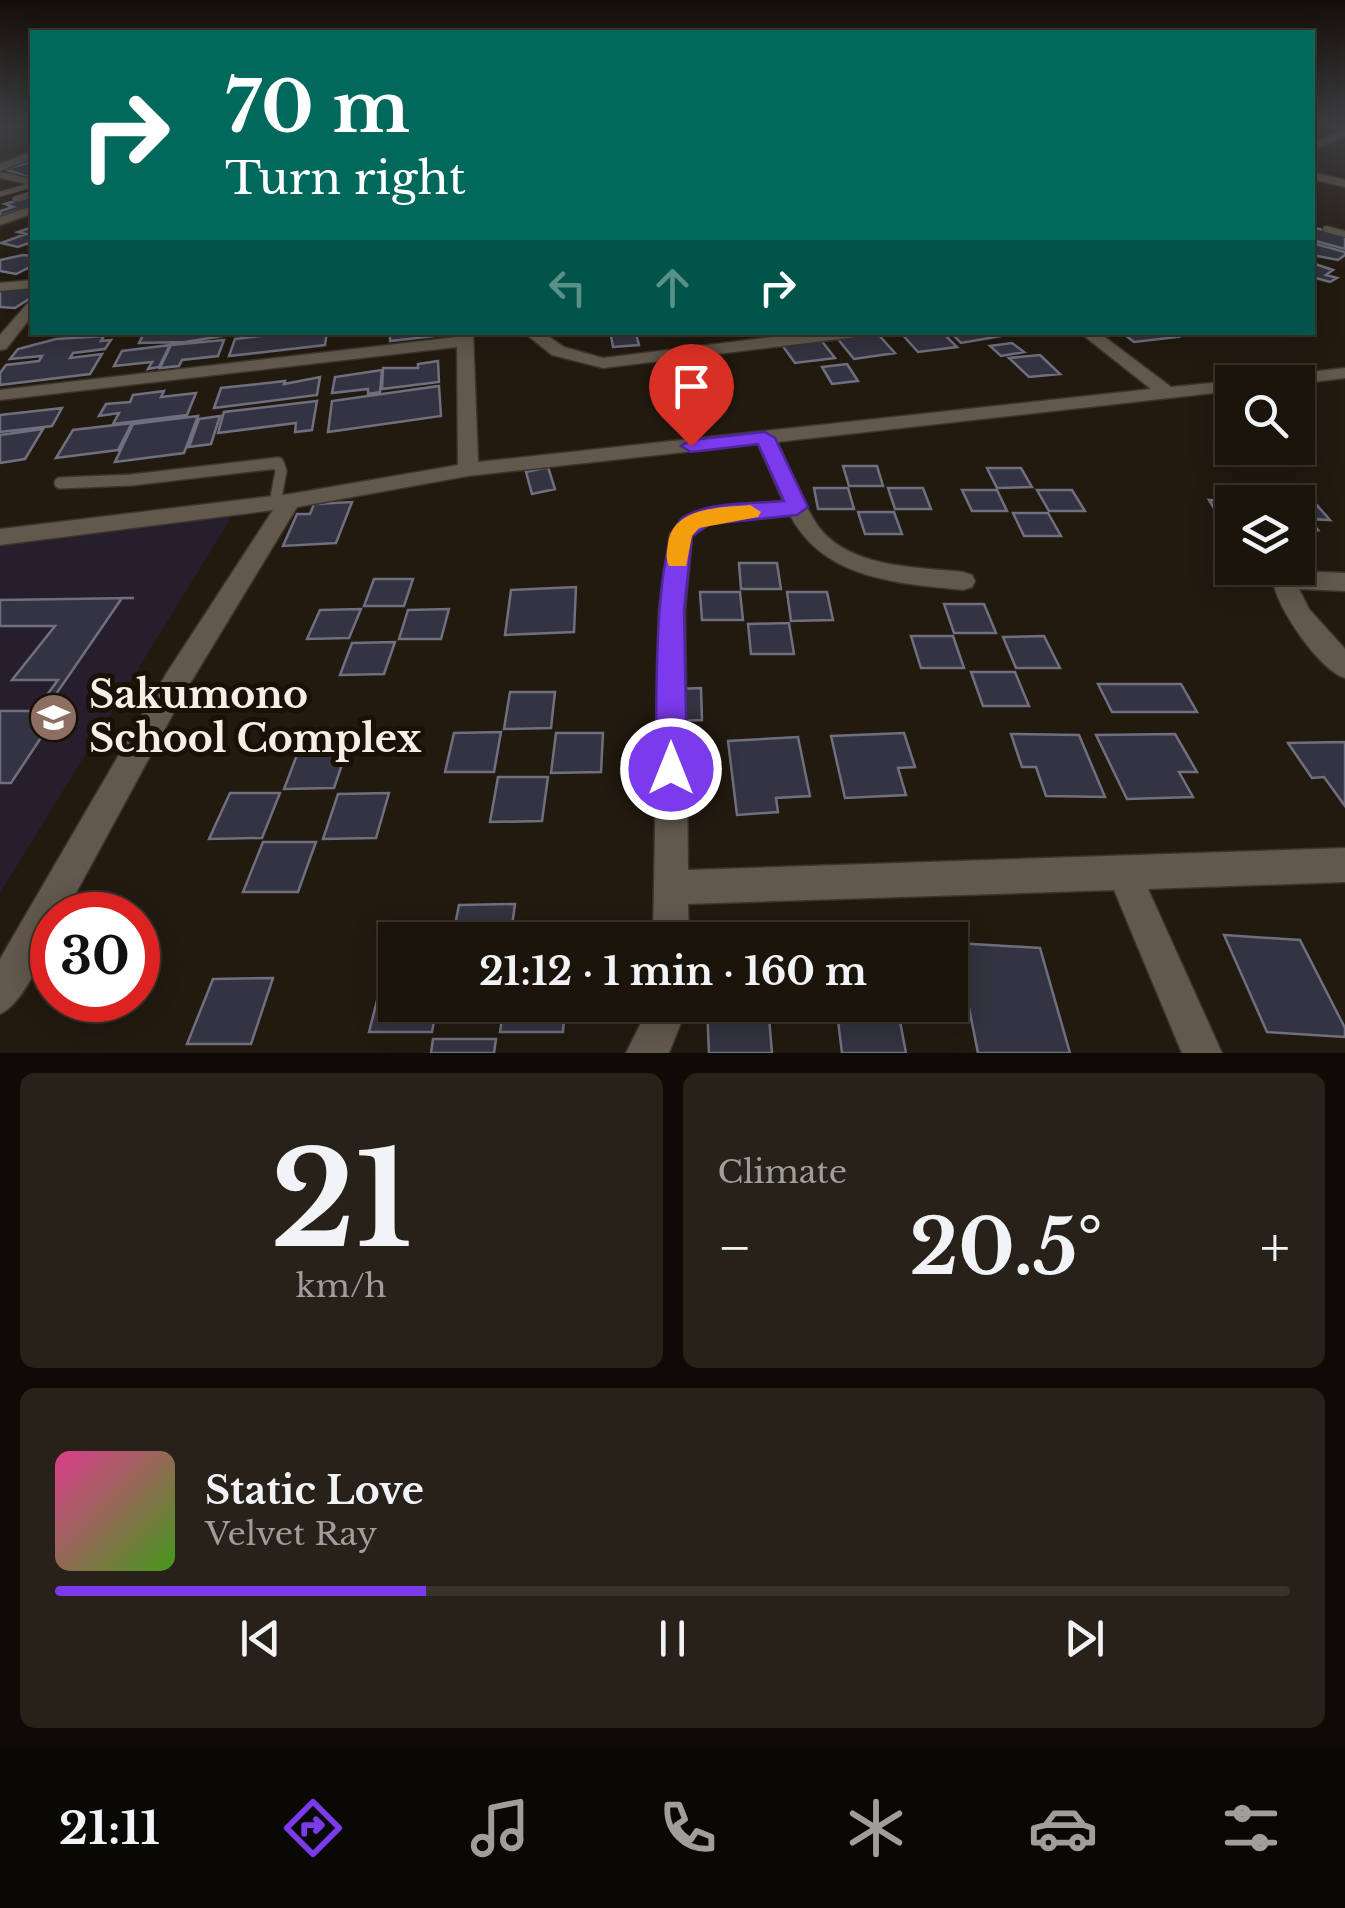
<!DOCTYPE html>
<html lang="en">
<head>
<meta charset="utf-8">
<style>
	body { margin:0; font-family:"Libre Baskerville",serif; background:#272119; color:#f1f3f6; height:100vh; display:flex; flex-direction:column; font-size:38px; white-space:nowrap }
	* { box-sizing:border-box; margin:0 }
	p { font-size:32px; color:#9f9e9d }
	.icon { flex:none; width:55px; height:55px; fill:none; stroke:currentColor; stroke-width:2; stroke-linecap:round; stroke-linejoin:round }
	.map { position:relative; height:1053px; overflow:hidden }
	.details { display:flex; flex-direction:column; gap:20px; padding:20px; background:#0e0b06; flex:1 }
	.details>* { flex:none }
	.top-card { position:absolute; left:30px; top:30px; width:1285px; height:305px; border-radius:0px; box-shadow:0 5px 25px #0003,0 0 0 2px #38332c; background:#00695c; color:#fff; overflow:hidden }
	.buttons { position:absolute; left:1215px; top:365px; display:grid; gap:20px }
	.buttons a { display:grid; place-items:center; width:100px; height:100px; border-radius:0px; background:#1a140b; box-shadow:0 5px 25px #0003,0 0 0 2px #38332c; font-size:50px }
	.speed { position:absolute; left:30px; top:892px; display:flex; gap:20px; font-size:50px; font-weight:700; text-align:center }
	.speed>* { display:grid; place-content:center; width:130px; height:130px; border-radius:50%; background:#1a140b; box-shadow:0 5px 25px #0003,0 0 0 2px #38332c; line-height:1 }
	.speed .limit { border:15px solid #d22; background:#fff; color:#111 }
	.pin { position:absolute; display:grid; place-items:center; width:85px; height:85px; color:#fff; margin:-102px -42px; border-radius:50% 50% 50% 0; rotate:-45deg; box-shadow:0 0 10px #0007 }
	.pin .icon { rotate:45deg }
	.me { position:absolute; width:110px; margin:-55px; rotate:0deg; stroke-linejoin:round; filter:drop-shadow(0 0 8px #0008) }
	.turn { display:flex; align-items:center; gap:35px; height:210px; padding:0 30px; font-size:45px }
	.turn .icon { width:130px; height:130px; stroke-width:2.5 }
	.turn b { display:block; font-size:70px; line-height:85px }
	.lanes { display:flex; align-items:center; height:95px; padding:0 30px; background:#0003; justify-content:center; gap:50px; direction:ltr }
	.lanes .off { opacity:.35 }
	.big { font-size:75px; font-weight:700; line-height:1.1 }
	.details .tile { flex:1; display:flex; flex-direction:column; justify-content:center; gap:15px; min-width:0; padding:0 35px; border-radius:15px; background:#272119 }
	.details .dial { align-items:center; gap:0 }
	.dial b { font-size:130px; line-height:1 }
	.song { display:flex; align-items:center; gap:30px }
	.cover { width:120px; height:120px; border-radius:15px; background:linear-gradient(135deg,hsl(330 70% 55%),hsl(100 70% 35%)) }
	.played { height:10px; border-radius:5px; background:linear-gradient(90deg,#7c3aed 30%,#38332c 30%) }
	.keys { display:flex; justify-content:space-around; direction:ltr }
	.heat { display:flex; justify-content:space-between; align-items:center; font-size:55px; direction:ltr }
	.details .tiles { flex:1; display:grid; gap:20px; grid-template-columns:1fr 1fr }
	.tile:last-child { grid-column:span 2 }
	.trip { position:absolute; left:378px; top:922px; width:590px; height:100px; border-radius:0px; background:#1a140b; box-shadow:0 5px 25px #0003,0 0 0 2px #38332c; font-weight:700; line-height:100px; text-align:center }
	.tabs { display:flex; height:160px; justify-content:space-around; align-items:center; background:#0a0804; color:#9f9e9d }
	.tabs .icon { width:70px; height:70px }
	.tabs .active { color:#7c3aed }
	.tabs b { font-size:45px; color:#f1f3f6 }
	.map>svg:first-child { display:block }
	.education { fill:#271e2d }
	.building { fill:#333341; stroke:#6f6f7f; stroke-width:2.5 }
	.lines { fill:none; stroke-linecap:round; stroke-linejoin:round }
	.service-far2-casing { stroke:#3b342e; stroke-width:6 }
	.service-far1-casing { stroke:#3b342e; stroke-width:8 }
	.service-casing { stroke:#3b342e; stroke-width:14 }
	.minor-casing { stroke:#3b342e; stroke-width:3 }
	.service-far2 { stroke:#62584b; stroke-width:5 }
	.service-far1 { stroke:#62584b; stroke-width:6 }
	.service { stroke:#62584b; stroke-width:11 }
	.minor { fill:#62584b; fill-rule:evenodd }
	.route { fill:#7c3aed; stroke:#51269a; stroke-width:2.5 }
	.slow { fill:#f59e0b }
	.labels { text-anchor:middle; stroke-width:10; stroke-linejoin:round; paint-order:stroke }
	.near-poi-label { font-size:38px; font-weight:bold; fill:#f5efe7; stroke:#191106; text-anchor:start }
</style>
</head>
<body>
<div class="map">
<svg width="1345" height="1053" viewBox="0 0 1345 1053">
	<rect width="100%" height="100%" fill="#221a0f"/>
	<path class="education" d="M234 513 0 893V540Z"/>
	<path class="building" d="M28 163 32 164V178L4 169Z
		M32 196V206L0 216V211L13 207 5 204Z
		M32 227V242L18 247 1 243 26 234 18 232Z
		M1312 227 1345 236V249L1312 240Z
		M1312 243 1345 252V255L1338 260 1312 255Z
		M23 255 32 256V266L16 274 0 271V260Z
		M1312 263 1333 270 1326 275 1337 278 1330 282 1312 277Z
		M0 288 32 289V297L15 308 0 307Z
		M224 332 222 336 185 342 139 343 144 333Z
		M293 332H327L325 345 229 356 235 339Z
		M390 332H435V336L390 341Z
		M900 332H942L957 347 918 352Z
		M950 332H1003L1007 335 961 343Z
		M1121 332H1171L1178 337 1134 342Z
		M877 333 895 353 854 359 837 338Z
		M636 334 639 345 613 347 611 336Z
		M104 336 101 341 111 340 105 349 73 353 70 358 102 354 90 374 0 385V373L6 365 39 361 42 356 10 359 18 349 56 339Z
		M224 340 218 356 182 360 179 366 160 368 171 345Z
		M821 340 835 358 795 363 782 345Z
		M1012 343 1024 352 1001 356 990 346Z
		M170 345 159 367 148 369 152 362 114 366 122 351Z
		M1040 355 1060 374 1029 377 1009 358Z
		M438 361 439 382 382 389 383 368H418V364Z
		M847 364 858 381 832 384 822 367Z
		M382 370 380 392 368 394V389L332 393 335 377Z
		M320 377 317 395 214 408 221 388 285 381 284 384Z
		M439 386 441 416 328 432 332 401Z
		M164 391 161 397 196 393 187 415 113 424 119 413 99 416 106 404 130 402 133 395Z
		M317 401 312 430 295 432 296 423 218 433 224 412Z
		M62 408 52 426 0 432V415Z
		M198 416 184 453 115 462 133 424Z
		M220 416 211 444 189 447 199 419Z
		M132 423 118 450 56 458 73 430Z
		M43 429 25 459 0 463V435Z
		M843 466H877L883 486H849Z
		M548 467 555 489 532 494 526 472Z
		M987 468H1021L1032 487 997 488Z
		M814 488H848L854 509H818Z
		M888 488H923L931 509H895Z
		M962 490H997L1007 511H972Z
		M1037 490H1072L1085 511H1049Z
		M1263 493 1308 495 1330 520 1309 519 1318 530 1298 529V502H1270Z
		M1221 497 1249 499 1251 502H1232V523H1223L1209 500 1223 501Z
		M352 502 336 543 283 546 297 514H310L314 504Z
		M858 512H894L902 534H865Z
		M1013 513H1048L1061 536H1024Z
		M739 563H777L781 589H741Z
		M374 579H413L404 606H364Z
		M576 587 574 632 505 635 511 590Z
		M700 592H740L743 620H702Z
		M787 592H827L833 620 791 621Z
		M122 598 43 713 58 712 11 783H0V711H35L58 680H12L55 626H0V600L134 598Z
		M944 604H984L996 633H954Z
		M361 609 349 638 307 639 320 610Z
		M449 609 441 639H399L408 610Z
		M789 623 794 654H751L748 624Z
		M911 636H953L964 668H921Z
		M1044 636 1060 668H1016L1003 637Z
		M395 642 384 674 340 675 352 643Z
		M971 672H1015L1029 706H983Z
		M1098 684H1181L1197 712H1112Z
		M701 688 702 720 676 721V689Z
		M510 692H555L551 728 504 729Z
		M501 732 494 772H445L454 733Z
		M556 733H603L601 772 551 773Z
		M904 733 915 767 898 768 906 795 845 798 831 736Z
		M1011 734 1079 735 1105 797 1046 796 1036 767H1022Z
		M1175 734 1197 772H1179L1193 797 1127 799 1096 735Z
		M798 737 810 796 776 798 778 812 737 815 728 741Z
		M1345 742V806L1324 777 1312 778 1288 743Z
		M300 747H348L334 788 284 789Z
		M498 777H548L542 821 490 822Z
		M230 793H280L262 838 209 839Z
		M389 793 376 838 323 839 338 794Z
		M263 842H316L298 892H243Z
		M515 904 510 940H452L459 905Z
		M764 929H822L823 940H765Z
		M1224 935 1300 940 1345 1028V1037L1267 1032Z
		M956 943 1040 948 1070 1053H978Z
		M395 968V1005H437L432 1032H369L385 969Z
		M273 978 251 1044H187L213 979Z
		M504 1005H565L563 1032H500Z
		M707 1005H768L772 1053H709Z
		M836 1005H897L906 1053H842Z
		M433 1039H496L494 1053H431Z"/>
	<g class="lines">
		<defs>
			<path id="service-far2" d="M0 194 32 185
				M15 199 32 193"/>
			<path id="service-far1" d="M1326 229 1345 234"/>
			<path id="service" d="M60 483 131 480 278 463 281 471 275 503"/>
			<path id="minor" d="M1345 129V136L1312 150V143Z
				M32 151V158L0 171V164Z
				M0 172 32 179V185L0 178Z
				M1312 172 1345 180V187L1312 179Z
				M32 206V214L0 225V217Z
				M32 280V288L0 291V283Z
				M32 302V316L6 349 0 350V335L27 304Z
				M457 332H473L478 462 1151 389 1079 332H1098L1171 387 1232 381 1238 382H1232V391L777 442C790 469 801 501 818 526 849 568 916 567 963 572L972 575 975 581 972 587 963 590C898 583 824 580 790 515L711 523 692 536 685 610 688 870 1345 848V882L1148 889 1222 1053H1182L1114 890 688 904 689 940H653L659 610 670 534 683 518 699 511 783 501 758 444 468 476 297 507 186 690 64 915H52C52 942 25 1003 0 1014V959L166 674 273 510 0 545V529L290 494 458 465 457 347 0 400V390L457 337Z
				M523 332H542L564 347 603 358 812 332H864L856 337 603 368 552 355Z
				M1345 368V378L1298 384 1256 382 1265 377Z
				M1294 571 1345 573V591L1299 589 1309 609 1345 649V678C1320 670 1279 611 1274 585L1277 579Z
				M650 1005H688L669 1053H626Z"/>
		</defs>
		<use href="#service-far2" class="service-far2-casing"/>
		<use href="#service-far1" class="service-far1-casing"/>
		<use href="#service" class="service-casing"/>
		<use href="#minor" class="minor-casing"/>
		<use href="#service-far2" class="service-far2"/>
		<use href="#service-far1" class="service-far1"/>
		<use href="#service" class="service"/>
		<use href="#minor" class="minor"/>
	</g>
	<linearGradient id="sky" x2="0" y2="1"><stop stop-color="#130e08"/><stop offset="0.46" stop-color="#3e3e42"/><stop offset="1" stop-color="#3e3e42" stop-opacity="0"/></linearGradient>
	<rect width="1345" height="273" fill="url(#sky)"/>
	<path class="route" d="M765 432 775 438 808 507 797 515 710 524 692 536 684 610 687 769 682 779 671 783 660 779 656 769C657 726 651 538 684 517 710 501 754 504 784 501L758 444 691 452 681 446 691 440Z"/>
	<path class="slow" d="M750 505 761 512 758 517 699 528 692 536 686 566H669C665 557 667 553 668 543 674 506 721 508 750 505Z"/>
	<defs>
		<symbol id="school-disc" viewBox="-11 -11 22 22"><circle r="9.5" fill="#8d6e63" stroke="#191106"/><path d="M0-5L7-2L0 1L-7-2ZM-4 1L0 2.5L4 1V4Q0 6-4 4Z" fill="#fff"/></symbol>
	</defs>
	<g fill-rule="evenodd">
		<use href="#school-disc" x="26" y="690" width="55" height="55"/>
	</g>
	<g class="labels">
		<g class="near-poi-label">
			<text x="89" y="708">Sakumono<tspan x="89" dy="44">School Complex</tspan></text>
		</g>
	</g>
</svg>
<div class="buttons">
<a><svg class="icon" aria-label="search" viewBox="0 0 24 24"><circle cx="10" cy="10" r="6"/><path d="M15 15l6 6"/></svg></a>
<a><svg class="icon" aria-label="layers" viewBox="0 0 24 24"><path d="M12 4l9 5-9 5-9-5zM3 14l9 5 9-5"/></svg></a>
</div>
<div class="speed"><div class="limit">30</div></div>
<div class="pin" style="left:691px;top:446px;background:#d93025"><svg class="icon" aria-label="arrive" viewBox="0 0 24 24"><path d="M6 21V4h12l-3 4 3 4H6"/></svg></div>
<svg class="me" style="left:671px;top:769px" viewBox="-20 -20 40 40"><circle r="17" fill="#7c3aed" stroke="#fff" stroke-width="3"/><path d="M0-11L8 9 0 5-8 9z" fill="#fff"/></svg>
<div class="trip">21:12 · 1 min · 160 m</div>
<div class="top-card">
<div class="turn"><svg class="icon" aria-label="right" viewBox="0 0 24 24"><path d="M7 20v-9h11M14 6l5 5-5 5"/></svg><div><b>70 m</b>Turn right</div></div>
<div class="lanes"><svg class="icon off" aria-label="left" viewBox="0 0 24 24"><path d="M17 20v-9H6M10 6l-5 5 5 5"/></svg><svg class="icon off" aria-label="ahead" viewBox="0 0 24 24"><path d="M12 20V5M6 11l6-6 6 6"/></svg><svg class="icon" aria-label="right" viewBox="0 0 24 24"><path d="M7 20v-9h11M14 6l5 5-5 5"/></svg></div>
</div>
</div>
<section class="details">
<div class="tiles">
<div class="tile dial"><b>21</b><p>km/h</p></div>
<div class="tile"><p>Climate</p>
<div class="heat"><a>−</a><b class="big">20.5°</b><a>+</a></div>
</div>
<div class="tile">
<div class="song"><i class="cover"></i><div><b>Static Love</b><p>Velvet Ray</p></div></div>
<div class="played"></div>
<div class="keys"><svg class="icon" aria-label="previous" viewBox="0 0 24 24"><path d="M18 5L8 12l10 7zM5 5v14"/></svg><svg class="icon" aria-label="pause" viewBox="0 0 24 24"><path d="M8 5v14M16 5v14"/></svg><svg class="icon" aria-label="next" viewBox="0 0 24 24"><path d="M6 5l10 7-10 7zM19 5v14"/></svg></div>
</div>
</div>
</section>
<nav class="tabs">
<b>21:11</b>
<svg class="icon active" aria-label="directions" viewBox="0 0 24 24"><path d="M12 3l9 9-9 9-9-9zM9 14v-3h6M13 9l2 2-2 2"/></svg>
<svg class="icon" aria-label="music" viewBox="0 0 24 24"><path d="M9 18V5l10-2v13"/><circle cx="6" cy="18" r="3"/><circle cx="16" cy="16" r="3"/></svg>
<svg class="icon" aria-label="phone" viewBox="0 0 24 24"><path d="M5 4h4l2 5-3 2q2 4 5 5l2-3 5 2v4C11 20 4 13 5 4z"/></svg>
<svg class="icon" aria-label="climate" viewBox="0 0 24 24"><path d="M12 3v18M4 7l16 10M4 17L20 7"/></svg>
<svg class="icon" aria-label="car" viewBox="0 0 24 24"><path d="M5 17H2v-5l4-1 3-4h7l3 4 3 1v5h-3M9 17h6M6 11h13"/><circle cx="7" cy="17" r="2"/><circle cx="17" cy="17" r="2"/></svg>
<svg class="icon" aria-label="filters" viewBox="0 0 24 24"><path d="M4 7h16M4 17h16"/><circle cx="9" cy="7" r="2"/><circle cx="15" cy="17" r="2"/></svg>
</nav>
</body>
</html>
